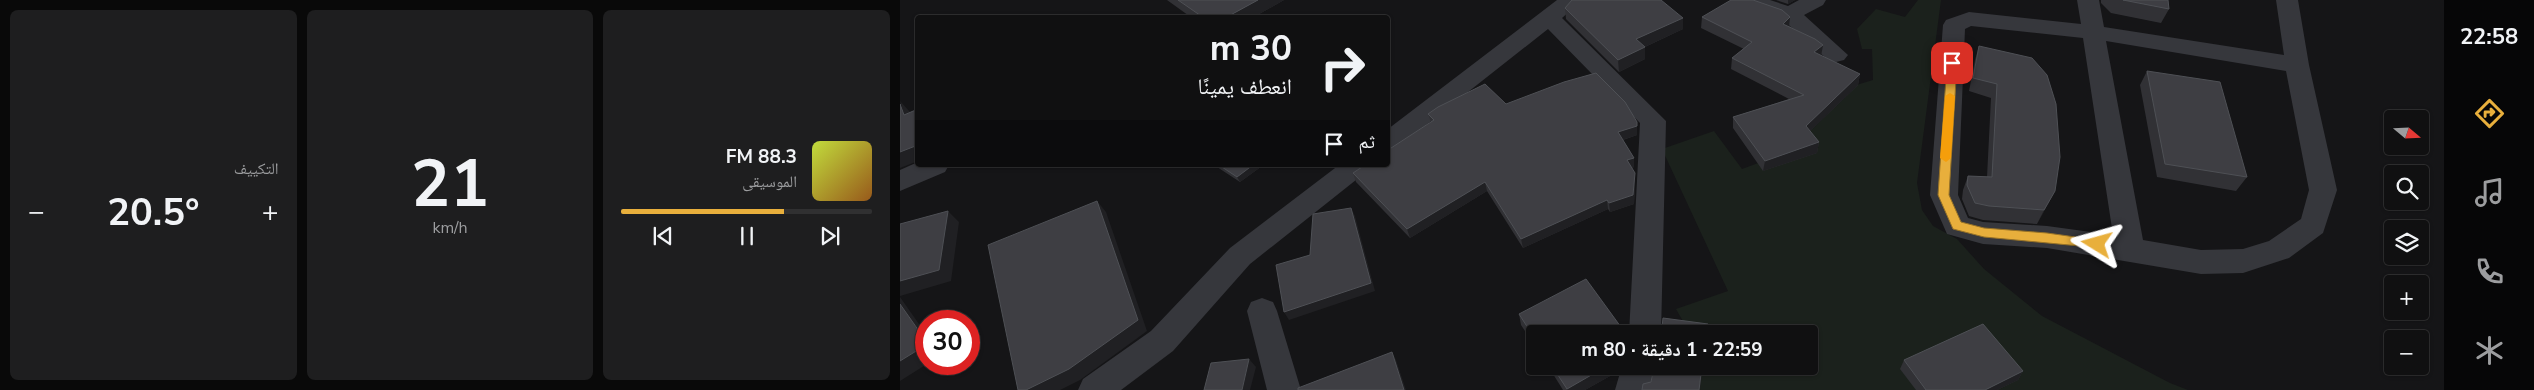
<!DOCTYPE html>
<html lang="ar">
<head>
<meta charset="utf-8">
<style>
	body { margin:0; font-family:"Nunito Sans","Noto Naskh Arabic",sans-serif; background:#1e1e1f; color:#f1f3f6; direction:rtl; height:100vh; display:flex; flex-direction:column; font-size:19px; white-space:nowrap }
	* { box-sizing:border-box; margin:0 }
	p { font-size:16px; color:#9c9d9f }
	.icon { flex:none; width:28px; height:28px; fill:none; stroke:currentColor; stroke-width:2; stroke-linecap:round; stroke-linejoin:round }
	.map { position:relative; flex:1; overflow:hidden; direction:ltr }
	.details { display:flex; flex-direction:column; gap:10px; padding:10px; background:#090909; width:900px }
	.details>* { flex:none }
	.top-card { position:absolute; left:15px; top:15px; width:475px; height:152px; border-radius:5px; box-shadow:0 1px 4px #0004,0 0 0 1px #303031; direction:rtl; background:#101011; color:#f1f3f6; overflow:hidden }
	.needle { width:32px; rotate:109deg }
	.controls { position:absolute; left:1484px; top:110px; display:grid; gap:10px }
	.controls a { display:grid; place-items:center; width:45px; height:45px; border-radius:5px; background:#101011; box-shadow:0 1px 4px #0004,0 0 0 1px #303031; font-size:25px }
	.speed { position:absolute; left:15px; top:310px; display:flex; gap:10px; font-size:25px; font-weight:700; text-align:center }
	.speed>* { display:grid; place-content:center; width:65px; height:65px; border-radius:50%; background:#101011; box-shadow:0 1px 4px #0004,0 0 0 1px #303031; line-height:1 }
	.speed .limit { border:8px solid #d22; background:#fff; color:#111 }
	.pin { position:absolute; display:grid; place-items:center; width:42px; height:42px; color:#fff; margin:-21px; border-radius:10px; box-shadow:0 2px 8px #0006 }
	.me { position:absolute; width:55px; margin:-28px; rotate:278deg; stroke-linejoin:round; filter:drop-shadow(0 0 4px #0008) }
	.turn { display:flex; align-items:center; gap:18px; height:105px; padding:0 15px; font-size:22px }
	.turn .icon { width:65px; height:65px; stroke-width:2.5 }
	.turn b { display:block; font-size:35px; line-height:42px }
	.then { display:flex; align-items:center; height:48px; padding:0 15px; background:#0003; gap:10px; font-size:19px }
	.big { font-size:38px; font-weight:700; line-height:1.1 }
	.details .widget { flex:1; display:flex; flex-direction:column; justify-content:center; gap:8px; min-width:0; padding:0 18px; border-radius:8px; background:#1e1e1f }
	.details .dial { align-items:center; gap:0 }
	.dial b { font-size:65px; line-height:1 }
	.song { display:flex; align-items:center; gap:15px }
	.cover { width:60px; height:60px; border-radius:8px; background:linear-gradient(135deg,hsl(70 70% 55%),hsl(30 70% 35%)) }
	.played { height:5px; border-radius:2px; background:linear-gradient(90deg,#e8af3c 65%,#303031 65%) }
	.keys { display:flex; justify-content:space-around; direction:ltr }
	.heat { display:flex; justify-content:space-between; align-items:center; font-size:28px; direction:ltr }
	.details .tiles { flex:1; display:grid; gap:10px; grid-template-columns:repeat(3,1fr) }
	.trip { position:absolute; left:626px; top:325px; width:292px; height:50px; border-radius:5px; background:#101011; box-shadow:0 1px 4px #0004,0 0 0 1px #303031; font-weight:700; line-height:50px; text-align:center; direction:rtl }
	main { display:flex; flex:1; min-height:0 }
	.tabs { display:flex; flex-direction:column; width:90px; justify-content:space-around; align-items:center; background:#060607; color:#9c9d9f }
	.tabs .icon { width:35px; height:35px }
	.tabs .active { color:#e8af3c }
	.tabs b { font-size:22px; color:#f1f3f6 }
	.map>svg:first-child { display:block }
	.green { fill:#1b211c }
	.lines { fill:none; stroke-linecap:round; stroke-linejoin:round }
	.minor { fill:#36373c; fill-rule:evenodd }
	.wall { fill:#313135 }
	.shaded-wall { fill:#202023 }
	.building { fill:#3e3e43; stroke:#4e5055 }
	.route { fill:#e8af3c; stroke:#977227 }
	.slow { fill:#f59e0b }
</style>
</head>
<body>
<main>
<nav class="tabs">
<b>22:58</b>
<svg class="icon active" aria-label="directions" viewBox="0 0 24 24"><path d="M12 3l9 9-9 9-9-9zM9 14v-3h6M13 9l2 2-2 2"/></svg>
<svg class="icon" aria-label="music" viewBox="0 0 24 24"><path d="M9 18V5l10-2v13"/><circle cx="6" cy="18" r="3"/><circle cx="16" cy="16" r="3"/></svg>
<svg class="icon" aria-label="phone" viewBox="0 0 24 24"><path d="M5 4h4l2 5-3 2q2 4 5 5l2-3 5 2v4C11 20 4 13 5 4z"/></svg>
<svg class="icon" aria-label="climate" viewBox="0 0 24 24"><path d="M12 3v18M4 7l16 10M4 17L20 7"/></svg>
</nav>
<div class="map">
<svg width="1544" height="390" viewBox="0 0 1544 390">
	<rect width="100%" height="100%" fill="#151517"/>
	<path class="green" d="M1018 0H1041L1017 183 1022 210 1033 226 1057 239 1084 269 1142 316 1270 383 1288 390H796L786 366H910V334H775L788 330 776 309 828 291 762 149 814 131 842 169 910 144 877 109 973 80 972 49H962L957 29 976 9 1005 17Z"/>
	<g class="lines">
		<path class="minor" d="M657 0H682L662 18 766 121 761 334H729L740 123 648 29 497 148 488 151V129Z
			M837 0H870L888 6 899 0H926L923 5 904 15 948 55 944 60 936 62 928 60 882 19 840 5Z
			M1177 0H1199L1204 27 1384 55 1376 0H1398L1409 65 1437 190 1423 233 1389 258 1343 273 1301 274 1147 248 1083 244 1047 234 1030 195 1043 25 1046 20 1069 12 1181 24ZM1071 26 1183 38 1213 235 1147 226 1083 222 1068 218 1058 195 1065 29ZM1206 41 1386 71 1409 190 1401 219 1369 241 1343 249 1301 250 1243 240Z
			M18 162V165H49L45 172 0 191V170Z
			M439 165H470L466 172 350 264 273 351 221 390H178L183 379 251 331 330 248Z
			M362 298 373 302 377 311 401 390H367L347 311 351 302Z
			M722 366H754L749 390H715Z"/>
	</g>
	<path class="wall" d="M267 0H384L352 18H292Z
		M876 0H895L888 4Z
		M1201 0H1268L1269 9 1261 23 1211 13 1201 3Z
		M665 8 783 29 745 47V59L719 72 666 19Z
		M802 17 889 26 923 45 921 56 960 74 958 85 910 131 919 142 917 153 863 171 833 128V117L889 99 831 69 832 58 844 49 801 28Z
		M1079 46 1155 191 1137 224 1083 220 1069 216 1062 199 1063 190 1068 176 1087 177 1091 98 1069 91 1075 60Z
		M1247 71 1347 177 1336 191 1257 177 1240 85Z
		M606 104 737 122V135L723 140 734 158V167L732 168 735 182 734 204 710 212 708 209 623 248 587 191 510 238 456 182 453 173 531 122 528 114Z
		M314 165H362V166L340 182Z
		M619 314 635 334V346L621 325Z
		M1004 360 1123 371 1118 380 1097 390H1016L1000 369Z
		M648 366H720L719 371 685 390H663Z"/>
	<path class="shaded-wall" d="M358 0H384L352 18H325Z
		M888 0H895L888 4Z
		M890 17 889 27 883 24Z
		M783 18V29L736 51V39Z
		M923 45 921 56 914 52Z
		M745 47V59L719 72 718 60Z
		M960 74 958 85 904 137 906 126Z
		M0 101 10 112 15 126 4 115Z
		M737 122V135L719 141 718 132Z
		M919 142 917 153 863 171 865 161Z
		M18 145V161L0 168V152Z
		M734 158V167L728 169 727 160Z
		M353 165H362V166L340 182 337 177Z
		M735 173V182L734 204 710 212 709 203Z
		M585 182 587 191 510 238 507 229Z
		M1155 191 1148 204 1137 224 1144 210Z
		M707 200 708 209 623 248 621 239Z
		M197 201 206 212 247 331 180 380 160 390H126Z
		M451 208 455 216 475 291 389 320 384 312Z
		M48 211 59 222 51 281 0 296V281Z
		M0 297 26 334V341L0 304Z
		M26 345V364H27L0 381V361Z
		M492 352 496 360 506 390H504Z
		M349 359 356 367 350 390H342Z
		M707 366H720L719 371 685 390H667V389Z
		M802 366H803L800 390H799Z
		M1123 371 1118 380 1097 390H1085Z"/>
	<path class="building" d="M278 0H358L325 18H304Z
		M672 0H761L783 18 736 39 745 47 718 60 665 8Z
		M831 0H853L882 10 890 17 883 24 915 39 923 45 914 52 960 74 906 126 919 142 865 161 833 117 904 95 832 58 852 42 802 17Z
		M1223 0H1268L1269 9Z
		M1079 46 1132 58 1147 75 1156 104 1160 157 1155 191 1144 210 1089 206 1075 203 1067 185 1068 176 1092 177 1097 84 1073 78Z
		M1247 71 1320 82 1347 177 1265 164Z
		M696 73 725 102 737 122V126L718 132 734 158 727 160 735 173 733 195 709 203 707 200 621 239 585 182 507 229 453 173 465 165H488V150L534 120 528 114 538 107 585 84 606 104 664 82Z
		M0 104 4 115 18 109V145L0 152Z
		M319 165H353L337 177Z
		M197 201 238 320 169 369 126 390H118L88 245Z
		M451 208 471 283 384 312 376 265 410 255 413 214Z
		M48 211 39 270 0 281V224Z
		M686 279 726 334H635V339L619 314Z
		M0 304 26 341V345L0 361Z
		M763 318 808 324 807 334H753L754 327H762Z
		M1083 324 1123 371 1085 390H1026L1004 360Z
		M492 352 504 390H398V388Z
		M349 359 342 390H304L311 363Z
		M652 366H707L667 389Z
		M754 366H802L799 390H742L743 384 751 382Z"/>
	<path class="route" d="M1052 60 1057 63 1049 195 1061 222 1084 228 1147 233 1197 240 1201 241V248L1084 237 1053 229 1038 195 1047 63Z"/>
	<path class="slow" d="M1050 93 1055 96 1051 158 1046 162 1040 158 1045 96Z"/>
</svg>
<div class="controls">
<a><svg class="needle" viewBox="-14 -14 28 28"><path d="M0-13l5 13h-10z" fill="#e53935"/><path d="M0 13l5-13h-10z" fill="#9c9d9f"/></svg></a>
<a><svg class="icon" aria-label="search" viewBox="0 0 24 24"><circle cx="10" cy="10" r="6"/><path d="M15 15l6 6"/></svg></a>
<a><svg class="icon" aria-label="layers" viewBox="0 0 24 24"><path d="M12 4l9 5-9 5-9-5zM3 14l9 5 9-5"/></svg></a>
<a>+</a>
<a>−</a>
</div>
<div class="speed"><div class="limit">30</div></div>
<div class="pin" style="left:1052px;top:63px;background:#d93025"><svg class="icon" aria-label="arrive" viewBox="0 0 24 24"><path d="M6 21V4h12l-3 4 3 4H6"/></svg></div>
<svg class="me" style="left:1197px;top:244px" viewBox="-20 -20 40 40"><path d="M0-17L14 15 0 8-14 15z" fill="#e8af3c" stroke="#fff" stroke-width="4"/></svg>
<div class="trip">22:59 · 1 دقيقة · 80 m</div>
<div class="top-card">
<div class="turn"><svg class="icon" aria-label="right" viewBox="0 0 24 24"><path d="M7 20v-9h11M14 6l5 5-5 5"/></svg><div><b>30 m</b>انعطف يمينًا</div></div>
<div class="then">ثم<svg class="icon" aria-label="arrive" viewBox="0 0 24 24"><path d="M6 21V4h12l-3 4 3 4H6"/></svg></div>
</div>
</div>
<section class="details">
<div class="tiles">
<div class="widget">
<div class="song"><i class="cover"></i><div><b>88.3 FM</b><p>الموسيقى</p></div></div>
<div class="played"></div>
<div class="keys"><svg class="icon" aria-label="previous" viewBox="0 0 24 24"><path d="M18 5L8 12l10 7zM5 5v14"/></svg><svg class="icon" aria-label="pause" viewBox="0 0 24 24"><path d="M8 5v14M16 5v14"/></svg><svg class="icon" aria-label="next" viewBox="0 0 24 24"><path d="M6 5l10 7-10 7zM19 5v14"/></svg></div>
</div>
<div class="widget dial"><b>21</b><p>km/h</p></div>
<div class="widget"><p>التكييف</p>
<div class="heat"><a>−</a><b class="big">20.5°</b><a>+</a></div>
</div>
</div>
</section>
</main>
</body>
</html>
